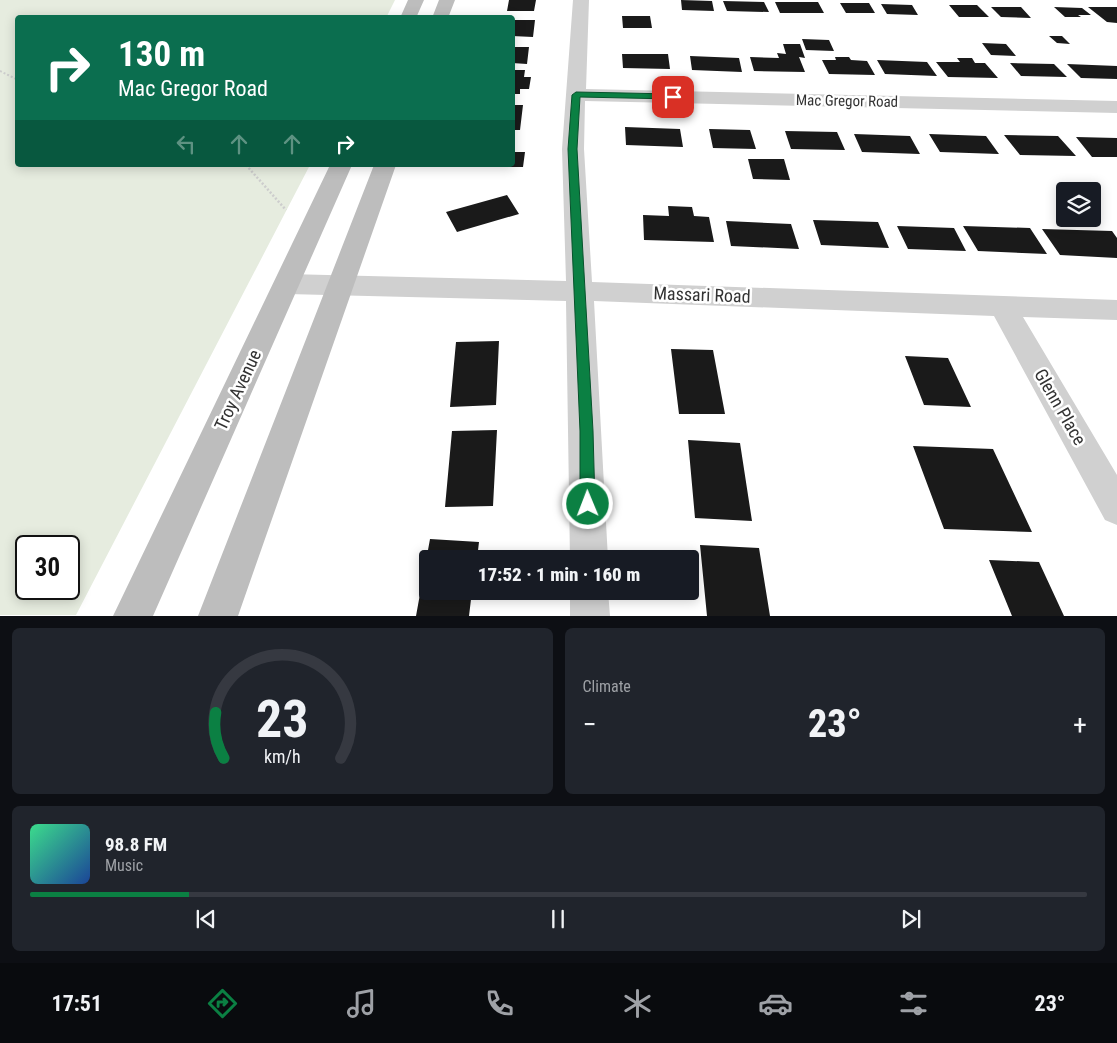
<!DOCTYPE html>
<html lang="en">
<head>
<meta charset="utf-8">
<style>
	body { margin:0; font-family:"Roboto Condensed",sans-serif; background:#20242c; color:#f1f3f6; height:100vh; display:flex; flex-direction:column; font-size:19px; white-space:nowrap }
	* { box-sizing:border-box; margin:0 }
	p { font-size:16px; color:#9ea1a6 }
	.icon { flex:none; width:28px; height:28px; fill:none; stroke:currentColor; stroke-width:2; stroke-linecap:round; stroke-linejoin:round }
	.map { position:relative; height:616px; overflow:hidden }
	.details { display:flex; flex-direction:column; gap:12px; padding:12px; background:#0d0f14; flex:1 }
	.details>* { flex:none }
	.top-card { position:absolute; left:15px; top:15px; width:500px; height:152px; border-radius:5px; box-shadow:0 2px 12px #0003; background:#0b6e4f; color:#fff; overflow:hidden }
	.controls { position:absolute; left:1056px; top:182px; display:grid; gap:10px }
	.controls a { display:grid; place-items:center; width:45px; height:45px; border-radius:5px; background:#171b24; box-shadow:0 2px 12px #0003; font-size:25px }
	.speed { position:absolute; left:15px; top:535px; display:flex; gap:10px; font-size:25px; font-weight:700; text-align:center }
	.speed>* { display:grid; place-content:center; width:65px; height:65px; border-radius:50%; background:#171b24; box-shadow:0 2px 12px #0003; line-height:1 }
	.speed .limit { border:2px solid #111; border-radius:8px; background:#fff; color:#111 }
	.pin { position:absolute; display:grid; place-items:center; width:42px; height:42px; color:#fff; margin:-21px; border-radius:10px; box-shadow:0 2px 8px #0006 }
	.me { position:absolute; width:55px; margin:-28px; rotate:359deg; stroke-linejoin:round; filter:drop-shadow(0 0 4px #0008) }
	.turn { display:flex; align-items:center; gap:18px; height:105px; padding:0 20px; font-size:22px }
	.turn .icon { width:65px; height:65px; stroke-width:2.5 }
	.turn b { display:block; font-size:35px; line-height:42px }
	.lanes { display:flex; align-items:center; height:48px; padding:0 20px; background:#0003; justify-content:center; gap:25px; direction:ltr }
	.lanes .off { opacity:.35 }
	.big { font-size:38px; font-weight:800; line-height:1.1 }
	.details .widget { flex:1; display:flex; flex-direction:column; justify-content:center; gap:8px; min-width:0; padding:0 18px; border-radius:8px; background:#20242c }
	.details .dial { align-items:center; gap:0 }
	.dial svg { height:130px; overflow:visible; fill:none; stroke:#363941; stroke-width:7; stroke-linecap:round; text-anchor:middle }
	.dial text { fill:#f1f3f6; stroke:none }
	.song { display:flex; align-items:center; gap:15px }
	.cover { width:60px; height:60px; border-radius:8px; background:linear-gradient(135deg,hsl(150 70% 55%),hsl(220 70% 35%)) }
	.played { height:5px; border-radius:2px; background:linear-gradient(90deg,#0b8043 15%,#363941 15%) }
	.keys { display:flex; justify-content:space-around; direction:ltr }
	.heat { display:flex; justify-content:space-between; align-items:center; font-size:28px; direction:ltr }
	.details .tiles { flex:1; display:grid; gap:12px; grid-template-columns:1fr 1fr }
	.widget:last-child { grid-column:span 2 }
	.trip { position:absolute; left:419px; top:550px; width:280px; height:50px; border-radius:5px; background:#171b24; box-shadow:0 2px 12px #0003; font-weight:800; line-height:50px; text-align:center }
	.tab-bar { display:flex; height:80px; justify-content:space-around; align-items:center; background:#090b0e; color:#9ea1a6 }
	.tab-bar .icon { width:35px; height:35px }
	.tab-bar .active { color:#0b8043 }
	.tab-bar b { font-size:22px; color:#f1f3f6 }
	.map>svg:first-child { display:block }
	.green { fill:#e6ecdf; fill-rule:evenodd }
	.building { fill:#1a1a1a }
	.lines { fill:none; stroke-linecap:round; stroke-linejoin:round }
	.path-far1 { stroke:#cdcdcd; stroke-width:2; stroke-dasharray:2 2; stroke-linecap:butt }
	.path { stroke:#cdcdcd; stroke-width:2.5; stroke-dasharray:2 2; stroke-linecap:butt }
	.minor { fill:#d0d0d0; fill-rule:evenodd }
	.secondary { fill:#bdbdbd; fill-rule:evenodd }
	.route { fill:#0b8043; stroke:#07532c }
	.labels { text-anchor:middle; stroke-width:5; stroke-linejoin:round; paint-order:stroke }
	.far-street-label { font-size:15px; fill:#333; stroke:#fff }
	.street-label { font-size:18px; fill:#333; stroke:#fff }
</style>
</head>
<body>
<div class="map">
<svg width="1117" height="616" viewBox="0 0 1117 616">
	<rect width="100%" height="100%" fill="#fff"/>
	<path class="green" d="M0 0H395L386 18H18V165H310L76 615H0ZM26 546H69V589H26Z"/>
	<path class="building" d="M509 0H536L534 11H507Z
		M681 0 712 1 714 11 682 10Z
		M723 1 764 2 769 12 727 11Z
		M775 2H818L824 13H780Z
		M840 3H869L875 13H846Z
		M881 4 912 5 918 15 887 14Z
		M949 5H977L989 17H959Z
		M991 7H1021L1031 18 1001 17Z
		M1054 7 1082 8 1091 15H1078L1081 17H1065Z
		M1088 7H1117V23L1107 22Z
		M622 16H650L652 28H623Z
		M512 20H535L533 37 512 36Z
		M1049 36H1062L1070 44 1057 43Z
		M802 39 829 40 834 51 806 50Z
		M982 43 1006 44 1016 56 991 55Z
		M783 44H800L805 58 799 57 805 72 754 71 750 57 779 58 777 53 786 54Z
		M512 47H529L527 64 512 63Z
		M622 54H668L670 69 623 68Z
		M690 56 739 58 742 72 692 70Z
		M835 57H849L851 60 867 61 875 75 829 74 822 60H836Z
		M957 58H972L975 63H985L998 78 948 77 936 62H960Z
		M877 60 927 62 937 76 885 74Z
		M1010 63 1054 64 1067 77 1021 76Z
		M1067 64 1117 66V79L1081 78Z
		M512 70H525L524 77H531L529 89H520V94H512Z
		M512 105H523L520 130H512Z
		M625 127 680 129 683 147 626 145Z
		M709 129 750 130 756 149 713 148Z
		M785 131 837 132 845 150 791 149Z
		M854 134 910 136 920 154 862 152Z
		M929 134 986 136 999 154 940 152Z
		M1004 135 1058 136 1076 156 1020 155Z
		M1076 137 1117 138V157H1092Z
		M512 152H525L523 167H499V165H512Z
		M748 159H784L790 180 753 179Z
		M507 195 519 214 457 232 446 212Z
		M668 206 692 207 694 216 709 217 714 242 644 240 643 215 669 216Z
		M813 220 878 222 889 248 821 245Z
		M726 221 791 224 799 249 731 246Z
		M897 226 954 228 966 251 908 249Z
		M963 226 1030 228 1047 254 978 251Z
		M1042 229 1112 231 1117 238V258L1060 255Z
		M499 341 496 405 450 407 456 342Z
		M671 349 713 350 725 414H679Z
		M905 356 948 358 971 407 924 405Z
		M497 430 493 506 445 507 452 431Z
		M688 440 740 443 752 521 695 518Z
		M913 446 993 449 1032 532 944 529Z
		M430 539 479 542 477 559H428V591H472L469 616H416Z
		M700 545 759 548 770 616H707Z
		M989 560 1039 562 1064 616H1012Z"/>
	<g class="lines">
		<path class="path-far1" d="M0 71 18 80"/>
		<path class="path" d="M246 165 286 210"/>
		<path class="minor" d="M573 0H589L586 89 1117 101V113L585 101 584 149 592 282 1117 300V320L1023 317 1117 475V525L1105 520 994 316 594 301 608 559H570L566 301 287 294 278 291 274 284 278 277 287 274 566 281 562 149Z
			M570 591H608L610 616H570Z"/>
		<path class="secondary" d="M408 0H424L416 18H400Z
			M439 0H455L448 18H432Z
			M330 165H352L153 616H113Z
			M374 165H396L238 616H198Z"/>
	</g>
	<path class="route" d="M576 92 673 94 677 97 673 99 580 97 577 149 593 431 595 504 593 509 588 511 583 509 580 504V431L568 149 572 95Z"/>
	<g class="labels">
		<g class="far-street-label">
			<text transform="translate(847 101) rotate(1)" y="5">Mac Gregor Road</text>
		</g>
		<g class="street-label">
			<text transform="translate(702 295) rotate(2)" y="6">Massari Road</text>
			<text transform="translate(238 390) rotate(-65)" y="6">Troy Avenue</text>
			<text transform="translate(1060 407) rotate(60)" y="6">Glenn Place</text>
		</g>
	</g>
</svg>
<div class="controls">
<a><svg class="icon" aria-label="layers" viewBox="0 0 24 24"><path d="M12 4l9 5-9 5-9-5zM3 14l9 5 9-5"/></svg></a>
</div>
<div class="speed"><div class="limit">30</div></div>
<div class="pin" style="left:673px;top:97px;background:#d93025"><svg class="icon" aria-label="arrive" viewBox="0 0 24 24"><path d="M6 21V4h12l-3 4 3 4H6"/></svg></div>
<svg class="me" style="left:588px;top:504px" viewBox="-20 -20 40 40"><circle r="17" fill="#0b8043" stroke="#fff" stroke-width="3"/><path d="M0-11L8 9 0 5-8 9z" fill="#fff"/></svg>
<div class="trip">17:52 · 1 min · 160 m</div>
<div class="top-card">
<div class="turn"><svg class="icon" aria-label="right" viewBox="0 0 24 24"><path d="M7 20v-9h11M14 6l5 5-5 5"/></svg><div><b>130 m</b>Mac Gregor Road</div></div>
<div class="lanes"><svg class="icon off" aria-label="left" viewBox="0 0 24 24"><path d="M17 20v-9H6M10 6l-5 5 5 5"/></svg><svg class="icon off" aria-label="ahead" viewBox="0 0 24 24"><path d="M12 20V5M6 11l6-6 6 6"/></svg><svg class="icon off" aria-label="ahead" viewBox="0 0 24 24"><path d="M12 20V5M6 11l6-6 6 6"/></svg><svg class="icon" aria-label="right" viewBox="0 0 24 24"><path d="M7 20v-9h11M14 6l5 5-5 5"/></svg></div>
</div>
</div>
<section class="details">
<div class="tiles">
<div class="widget dial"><svg viewBox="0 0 100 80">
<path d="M14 69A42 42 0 1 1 86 69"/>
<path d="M14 69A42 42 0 0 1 9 41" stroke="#0b8043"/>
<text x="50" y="56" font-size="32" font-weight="700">23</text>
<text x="50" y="72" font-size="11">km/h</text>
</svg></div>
<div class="widget"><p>Climate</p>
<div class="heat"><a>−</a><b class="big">23°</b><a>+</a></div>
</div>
<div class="widget">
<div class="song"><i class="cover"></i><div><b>98.8 FM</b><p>Music</p></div></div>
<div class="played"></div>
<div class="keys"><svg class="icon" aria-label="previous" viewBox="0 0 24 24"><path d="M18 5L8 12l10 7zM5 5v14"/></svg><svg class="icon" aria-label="pause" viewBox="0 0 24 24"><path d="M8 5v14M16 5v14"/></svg><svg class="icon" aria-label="next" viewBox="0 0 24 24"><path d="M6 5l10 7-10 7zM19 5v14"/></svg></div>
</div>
</div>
</section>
<nav class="tab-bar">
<b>17:51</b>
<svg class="icon active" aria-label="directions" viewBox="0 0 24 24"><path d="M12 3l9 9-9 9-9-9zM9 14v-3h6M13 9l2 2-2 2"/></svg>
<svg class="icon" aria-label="music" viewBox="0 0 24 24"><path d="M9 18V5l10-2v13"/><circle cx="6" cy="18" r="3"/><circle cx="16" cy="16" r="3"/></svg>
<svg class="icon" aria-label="phone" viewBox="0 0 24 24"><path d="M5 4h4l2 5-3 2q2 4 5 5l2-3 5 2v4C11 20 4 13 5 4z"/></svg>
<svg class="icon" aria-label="climate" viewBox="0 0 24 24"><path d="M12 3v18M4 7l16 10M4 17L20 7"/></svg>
<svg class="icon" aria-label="car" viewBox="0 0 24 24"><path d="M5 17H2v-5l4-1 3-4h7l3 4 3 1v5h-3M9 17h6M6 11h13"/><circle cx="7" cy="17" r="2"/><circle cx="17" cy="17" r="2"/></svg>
<svg class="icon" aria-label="filters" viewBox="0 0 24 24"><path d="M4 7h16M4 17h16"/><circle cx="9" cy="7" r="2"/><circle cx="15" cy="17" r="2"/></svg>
<b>23°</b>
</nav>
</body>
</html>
